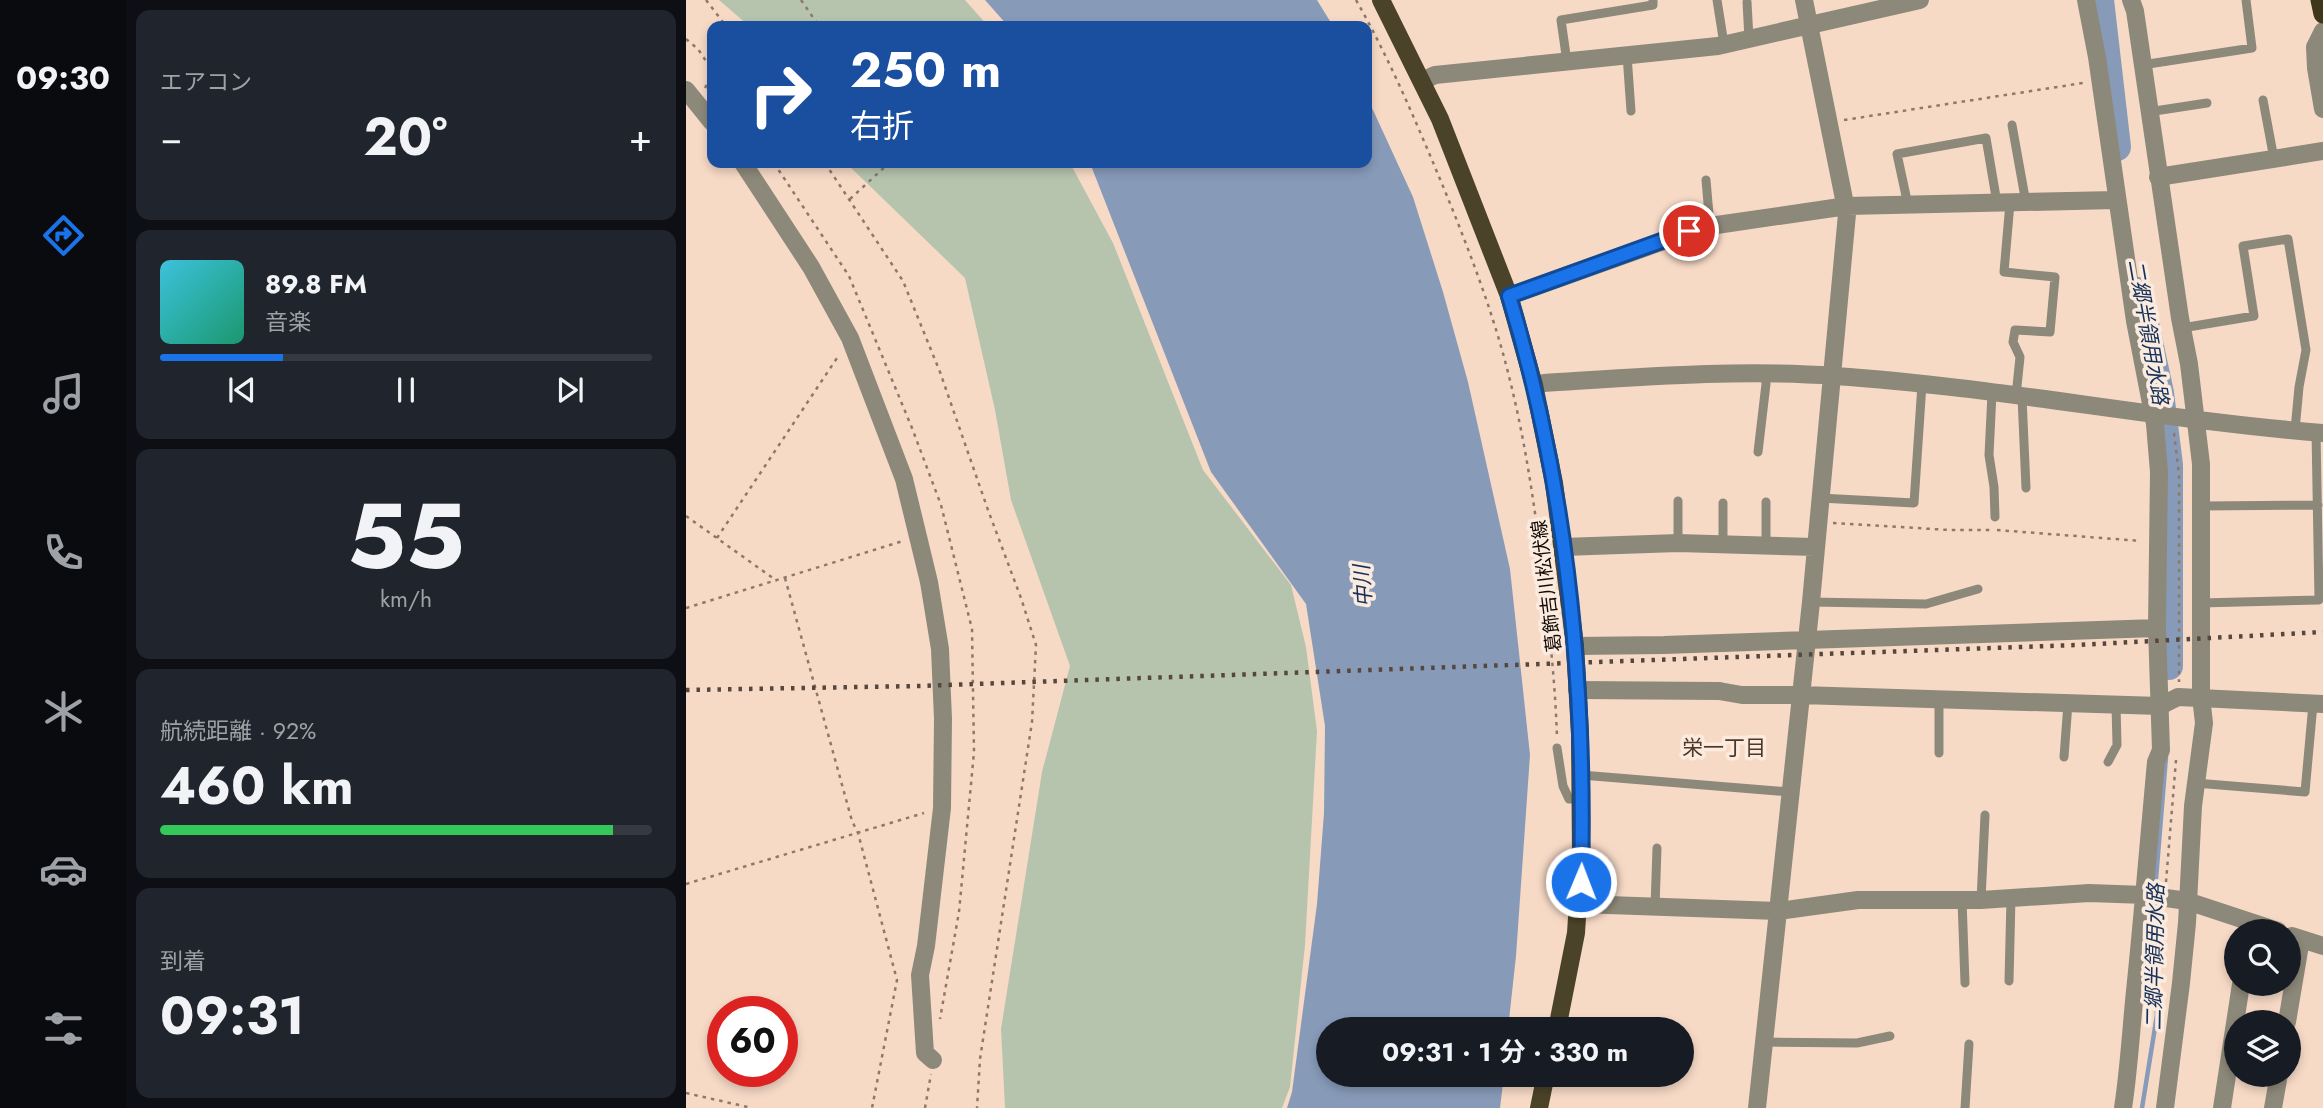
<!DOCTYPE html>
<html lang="ja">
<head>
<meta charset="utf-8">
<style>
	body { margin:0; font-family:Jost,"Noto Sans JP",sans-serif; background:#20242c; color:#f1f3f6; height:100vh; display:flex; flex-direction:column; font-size:26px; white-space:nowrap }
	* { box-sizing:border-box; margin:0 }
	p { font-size:23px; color:#9ea1a6 }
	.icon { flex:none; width:38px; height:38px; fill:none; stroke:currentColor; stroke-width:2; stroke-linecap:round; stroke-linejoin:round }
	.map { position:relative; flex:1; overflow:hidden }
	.sheet { display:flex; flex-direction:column; gap:10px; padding:10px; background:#0d0f14; width:560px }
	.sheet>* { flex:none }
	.banner { position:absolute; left:21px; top:21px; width:665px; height:147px; border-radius:14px; box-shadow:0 4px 10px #0003; background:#1a4fa0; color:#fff; overflow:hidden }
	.buttons { position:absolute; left:1538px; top:919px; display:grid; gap:14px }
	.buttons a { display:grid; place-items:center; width:77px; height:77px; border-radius:50%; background:#171b24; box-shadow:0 4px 10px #0003; font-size:35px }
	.speed { position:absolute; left:21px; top:996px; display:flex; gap:14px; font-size:35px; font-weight:700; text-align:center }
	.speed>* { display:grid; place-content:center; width:91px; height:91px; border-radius:50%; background:#171b24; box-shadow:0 4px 10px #0003; line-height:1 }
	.speed .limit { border:10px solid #d22; background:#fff; color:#111 }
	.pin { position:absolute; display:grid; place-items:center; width:60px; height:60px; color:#fff; margin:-30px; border:4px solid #fff; border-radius:50%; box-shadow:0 2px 7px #0007 }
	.me { position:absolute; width:77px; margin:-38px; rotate:1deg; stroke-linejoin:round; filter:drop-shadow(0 0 5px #0008) }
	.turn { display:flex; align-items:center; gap:24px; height:147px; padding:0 28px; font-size:32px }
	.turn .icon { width:91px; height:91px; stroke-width:2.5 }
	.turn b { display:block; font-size:49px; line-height:60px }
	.big { font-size:52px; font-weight:700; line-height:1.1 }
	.sheet .card { flex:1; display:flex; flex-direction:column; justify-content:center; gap:10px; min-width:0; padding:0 24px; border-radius:14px; background:#20242c }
	.sheet .dial { align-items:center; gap:0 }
	.dial b { font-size:91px; line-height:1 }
	.song { display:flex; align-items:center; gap:21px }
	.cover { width:84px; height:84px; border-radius:10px; background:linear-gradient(135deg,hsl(190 70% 55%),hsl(160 70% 35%)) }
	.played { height:7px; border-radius:4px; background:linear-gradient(90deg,#1a73e8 25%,#363941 25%) }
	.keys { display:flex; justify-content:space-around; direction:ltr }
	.heat { display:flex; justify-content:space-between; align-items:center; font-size:38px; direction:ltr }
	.charge { height:10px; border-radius:5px; background:linear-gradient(90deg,#34c759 92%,#363941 0) }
	.trip { position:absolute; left:630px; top:1017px; width:378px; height:70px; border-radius:35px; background:#171b24; box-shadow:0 4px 10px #0003; font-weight:700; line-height:70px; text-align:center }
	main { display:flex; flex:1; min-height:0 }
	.dock { display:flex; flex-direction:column; width:126px; justify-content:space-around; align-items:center; background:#090b0e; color:#9ea1a6 }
	.dock .icon { width:49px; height:49px }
	.dock .active { color:#1a73e8 }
	.dock b { font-size:32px; color:#f1f3f6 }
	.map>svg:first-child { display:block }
	.green { fill:#b6c4ae }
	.water { fill:#879bb9 }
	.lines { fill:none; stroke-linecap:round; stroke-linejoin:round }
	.stream { stroke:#879bb9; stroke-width:4.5 }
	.river { stroke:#879bb9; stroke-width:28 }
	.path { stroke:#8d796c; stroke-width:2.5; stroke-dasharray:3.5 5; stroke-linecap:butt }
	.service { stroke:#8d897a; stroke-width:9 }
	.minor { stroke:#8d897a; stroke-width:18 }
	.tertiary { stroke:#8d897a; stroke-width:18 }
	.primary { stroke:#4b4329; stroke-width:18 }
	.trunk { stroke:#40371a; stroke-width:19 }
	.rail { stroke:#56473e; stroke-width:4.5; stroke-dasharray:3.5 7; stroke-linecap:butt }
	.minor-bridge { stroke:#8d897a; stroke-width:18 }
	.route-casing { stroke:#114b97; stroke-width:18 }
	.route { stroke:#1a73e8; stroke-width:12 }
	.labels { text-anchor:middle; stroke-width:7; stroke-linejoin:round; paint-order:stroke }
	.street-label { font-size:19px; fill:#120904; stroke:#fbeade }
	.water-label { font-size:21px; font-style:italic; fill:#153159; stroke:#fbeade }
	.neighbourhood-label { font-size:21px; fill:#4e3727; stroke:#fbeade }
</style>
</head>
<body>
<main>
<nav class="dock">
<b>09:30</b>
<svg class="icon active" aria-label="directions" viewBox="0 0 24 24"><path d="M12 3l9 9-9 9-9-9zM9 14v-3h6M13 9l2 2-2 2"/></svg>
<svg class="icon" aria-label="music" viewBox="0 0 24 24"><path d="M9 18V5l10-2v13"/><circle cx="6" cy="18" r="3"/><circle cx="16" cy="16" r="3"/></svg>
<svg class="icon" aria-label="phone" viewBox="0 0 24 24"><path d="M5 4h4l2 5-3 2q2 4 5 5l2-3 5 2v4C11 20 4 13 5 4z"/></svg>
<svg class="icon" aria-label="climate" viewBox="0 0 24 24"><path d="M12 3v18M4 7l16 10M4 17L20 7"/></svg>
<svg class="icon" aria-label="car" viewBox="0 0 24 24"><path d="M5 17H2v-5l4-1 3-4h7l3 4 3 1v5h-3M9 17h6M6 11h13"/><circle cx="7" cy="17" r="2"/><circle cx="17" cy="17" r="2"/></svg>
<svg class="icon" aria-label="filters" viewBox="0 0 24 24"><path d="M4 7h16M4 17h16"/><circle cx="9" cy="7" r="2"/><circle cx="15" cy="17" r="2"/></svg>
</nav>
<section class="sheet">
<div class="card"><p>エアコン</p>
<div class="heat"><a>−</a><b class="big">20°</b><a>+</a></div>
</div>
<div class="card">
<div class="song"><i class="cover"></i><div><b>89.8 FM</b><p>音楽</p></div></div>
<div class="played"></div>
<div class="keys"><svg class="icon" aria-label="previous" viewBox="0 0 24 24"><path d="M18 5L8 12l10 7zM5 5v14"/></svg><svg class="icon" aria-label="pause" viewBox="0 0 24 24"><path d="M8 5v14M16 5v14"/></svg><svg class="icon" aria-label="next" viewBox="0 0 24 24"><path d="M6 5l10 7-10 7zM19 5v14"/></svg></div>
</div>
<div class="card dial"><b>55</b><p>km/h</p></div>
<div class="card"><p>航続距離 · 92%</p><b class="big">460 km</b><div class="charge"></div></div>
<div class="card"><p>到着</p><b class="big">09:31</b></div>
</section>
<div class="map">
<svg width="1637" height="1108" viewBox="0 0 1637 1108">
	<rect width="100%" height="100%" fill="#f7dac6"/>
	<path class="green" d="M33 0H279L302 26H63Z
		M160 163H384L427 243 517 470 605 585 620 647 631 731 619 945 604 1087 596 1108H319L315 1029 356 772 384 666 325 500 309 410 279 278Z"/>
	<path class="water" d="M299 0H631L647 26H322Z
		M681 97 727 197 757 292 782 382 824 569 844 755 830 956 822 1029H642V1074L818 1075 814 1108H601L606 1092 631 904 638 813 639 726 620 604 525 472 404 163H681Z"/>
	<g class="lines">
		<path class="stream" d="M1469 891 1480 757
			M1456 1108 1471 1015 1466 932 1468 900"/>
		<path class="river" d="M1414 0 1431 147
			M1452 291 1474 393 1483 465V666"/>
		<path class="path" d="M20 0 40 26
			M115 0 133 26
			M670 0C698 49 721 101 743 153 766 207 789 264 807 320 832 398 845 478 855 558 862 618 869 677 871 737
			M0 39 12 49 26 70
			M19 88 26 76
			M1158 120 1397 83
			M88 163 163 276 226 428 255 505 286 629 288 752 273 912 254 1019
			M139 163 217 281 254 372 302 510 335 598 350 645 346 722 294 1059 291 1108
			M164 199 203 163
			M1488 433 1493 474V682
			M0 516 91 581
			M1147 523 1263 530H1305
			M1311 530 1455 541
			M31 538 153 355
			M99 578 166 821 172 833 211 980 186 1108
			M0 608 217 541
			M1480 882 1490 760
			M0 884 238 813
			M1478 913 1477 947 1479 966
			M0 1093 66 1108
			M239 1108 245 1074"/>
		<path class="service" d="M1031 0 1038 44
			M1061 2 1063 39
			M941 55 945 111
			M881 62 875 20 967 5V0
			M1456 65 1566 48 1560 0
			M1577 100 1588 159
			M1462 112 1521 103
			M1326 125 1340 203
			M1020 180 1024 226
			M1324 203 1318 272 1369 277 1364 332 1329 330 1327 342 1334 357 1330 396
			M1222 205 1211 154 1300 138 1311 203
			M1496 328 1568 316 1557 246 1602 239 1620 350 1613 387 1609 430
			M1306 393 1303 455 1308 487 1309 517
			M1336 397 1340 488
			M1072 452 1080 384 1079 374
			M1134 498 1228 503 1236 384
			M1080 502V545
			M1516 506 1632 505
			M992 543V501
			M1037 543V503
			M1125 602 1240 604 1292 589
			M1515 603 1633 600 1630 432
			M871 748 877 786 883 799H895
			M1253 753V699
			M1378 757 1382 703
			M1422 762 1431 745 1430 705
			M895 775 1104 792
			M1509 783 1619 792 1627 704
			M1276 900 1279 983
			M1295 900 1299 815
			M969 907 971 848
			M1323 981 1325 898
			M1077 1042 1171 1043 1204 1036
			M1279 1108 1283 1044"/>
		<path class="minor" d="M1400 0 1411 57 1449 321 1469 424 1473 472 1471 628 1475 750 1470 762C1463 838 1457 914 1449 991 1445 1030 1443 1069 1437 1108
			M1445 0 1449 11 1494 318 1503 364 1515 464V697L1518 723 1507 806 1501 923 1495 983 1479 1108
			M1637 31 1629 47 1630 68 1637 109
			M736 81 749 75 1032 46 1234 0
			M0 90 26 122
			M57 163 125 267 164 338 218 479 243 582 254 649 257 719 256 808 240 946 234 975 239 1053 247 1060
			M1472 177 1637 151
			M823 296 1017 227 1161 206 1430 200
			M848 385 858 383C955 377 1052 369 1149 376 1312 387 1474 420 1637 433
			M877 547 992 543 1129 547
			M889 646 978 645 1471 628
			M1033 691 1056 695H1114L1474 706
			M1501 901 1592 931
			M894 904 1092 911 1172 900H1295L1403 893 1459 895
			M1606 936 1637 946
			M1601 1022 1615 939
			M1071 1108 1125 602 1161 214 1118 0
			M1536 1108 1555 984
			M1587 1108 1593 1074"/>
		<path class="tertiary" d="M891 690 1033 691
			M1474 706 1492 697 1637 704"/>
		<path class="primary" d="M695 0 754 119 823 296 848 385 868 483 889 646 894 734 895 855 890 933 871 1029
			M853 1108 860 1074"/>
		<path class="trunk" d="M1634 0 1637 14"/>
		<path class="rail" d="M0 690 232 686 1391 645 1637 632"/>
		<path class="minor-bridge" d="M1459 895 1501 901"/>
	</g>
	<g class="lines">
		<defs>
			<path id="route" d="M895 882C900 685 881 485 823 296L1003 231"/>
		</defs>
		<use href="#route" class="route-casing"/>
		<use href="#route" class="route"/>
	</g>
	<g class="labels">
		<g class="street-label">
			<text transform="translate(860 586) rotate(-97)" y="7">葛飾吉川松伏線</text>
		</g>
		<g class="water-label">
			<text transform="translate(1462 332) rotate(80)" y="7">二郷半領用水路</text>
			<text transform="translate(677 586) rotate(-94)" y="7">中川</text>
			<text transform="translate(1469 957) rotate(-89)" y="7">二郷半領用水路</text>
		</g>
		<g class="neighbourhood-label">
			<text x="1038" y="755">栄一丁目</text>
		</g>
	</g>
</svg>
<div class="buttons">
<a><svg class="icon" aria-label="search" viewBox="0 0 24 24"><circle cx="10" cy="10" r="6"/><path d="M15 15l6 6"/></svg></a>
<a><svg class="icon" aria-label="layers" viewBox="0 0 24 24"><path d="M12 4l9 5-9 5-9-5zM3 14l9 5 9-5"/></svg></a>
</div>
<div class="speed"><div class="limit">60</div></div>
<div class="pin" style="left:1003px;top:231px;background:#d93025"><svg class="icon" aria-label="arrive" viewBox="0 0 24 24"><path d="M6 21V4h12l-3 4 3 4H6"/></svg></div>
<svg class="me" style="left:895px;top:882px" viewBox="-20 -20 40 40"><circle r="17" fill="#1a73e8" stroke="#fff" stroke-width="3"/><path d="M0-11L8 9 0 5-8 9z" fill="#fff"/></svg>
<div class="trip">09:31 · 1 分 · 330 m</div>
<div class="banner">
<div class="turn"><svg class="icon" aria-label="right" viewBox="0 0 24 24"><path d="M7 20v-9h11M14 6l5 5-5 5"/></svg><div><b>250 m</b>右折</div></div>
</div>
</div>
</main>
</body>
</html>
